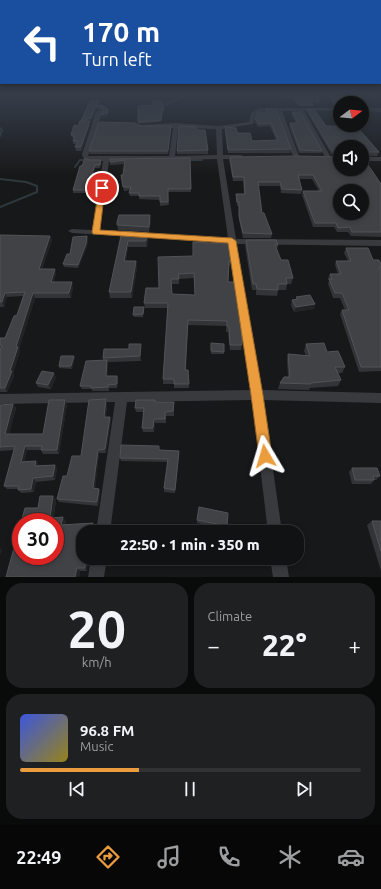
<!DOCTYPE html>
<html lang="en">
<head>
<meta charset="utf-8">
<style>
	body { margin:0; font-family:Ubuntu,sans-serif; background:#1e2021; color:#f1f3f6; height:100vh; display:flex; flex-direction:column; font-size:15px; white-space:nowrap }
	* { box-sizing:border-box; margin:0 }
	p { font-size:13px; color:#9c9ea0 }
	.icon { flex:none; width:22px; height:22px; fill:none; stroke:currentColor; stroke-width:2; stroke-linecap:round; stroke-linejoin:round }
	.map { position:relative; height:577px; overflow:hidden }
	.sheet { display:flex; flex-direction:column; gap:6px; padding:6px; background:#090a0a; flex:1 }
	.sheet>* { flex:none }
	.banner { position:absolute; left:0px; top:0px; width:381px; height:84px; box-shadow:0 2px 6px #0003,0 0 0 1px #303233; background:#1a4fa0; color:#fff; overflow:hidden }
	.needle { width:26px; rotate:74deg }
	.tools { position:absolute; left:333px; top:96px; display:grid; gap:8px }
	.tools a { display:grid; place-items:center; width:36px; height:36px; border-radius:50%; background:#111213; box-shadow:0 2px 6px #0003,0 0 0 1px #303233; font-size:20px }
	.speed { position:absolute; left:12px; top:513px; display:flex; gap:8px; font-size:20px; font-weight:700; text-align:center }
	.speed>* { display:grid; place-content:center; width:52px; height:52px; border-radius:50%; background:#111213; box-shadow:0 2px 6px #0003,0 0 0 1px #303233; line-height:1 }
	.speed .limit { border:6px solid #d22; background:#fff; color:#111 }
	.pin { position:absolute; display:grid; place-items:center; width:34px; height:34px; color:#fff; margin:-17px; border:2px solid #fff; border-radius:50%; box-shadow:0 1px 4px #0007 }
	.me { position:absolute; width:44px; margin:-22px; rotate:353deg; stroke-linejoin:round; filter:drop-shadow(0 0 3px #0008) }
	.turn { display:flex; align-items:center; gap:14px; height:84px; padding:0 16px; font-size:18px }
	.turn .icon { width:52px; height:52px; stroke-width:2.5 }
	.turn b { display:block; font-size:28px; line-height:34px }
	.big { font-size:30px; font-weight:800; line-height:1.1 }
	.sheet .card { flex:1; display:flex; flex-direction:column; justify-content:center; gap:6px; min-width:0; padding:0 14px; border-radius:16px; background:#1e2021 }
	.sheet .dial { align-items:center; gap:0 }
	.dial b { font-size:52px; line-height:1 }
	.song { display:flex; align-items:center; gap:12px }
	.cover { width:48px; height:48px; border-radius:6px; background:linear-gradient(135deg,hsl(230 70% 55%),hsl(50 70% 35%)) }
	.played { height:4px; border-radius:2px; background:linear-gradient(90deg,#eb9d3e 35%,#303233 35%) }
	.keys { display:flex; justify-content:space-around; direction:ltr }
	.heat { display:flex; justify-content:space-between; align-items:center; font-size:22px; direction:ltr }
	.sheet .tiles { flex:1; display:grid; gap:6px; grid-template-columns:1fr 1fr }
	.card:last-child { grid-column:span 2 }
	.trip { position:absolute; left:76px; top:525px; width:228px; height:40px; border-radius:16px; background:#111213; box-shadow:0 2px 6px #0003,0 0 0 1px #303233; font-weight:800; line-height:40px; text-align:center }
	.tabs { display:flex; height:64px; justify-content:space-around; align-items:center; background:#070708; color:#9c9ea0 }
	.tabs .icon { width:28px; height:28px }
	.tabs .on { color:#eb9d3e }
	.tabs b { font-size:18px; color:#f1f3f6 }
	.map>svg:first-child { display:block }
	.lines { fill:none; stroke-linecap:round; stroke-linejoin:round }
	.stream { stroke:#2e383d; stroke-width:2 }
	.minor { fill:#393a3e; fill-rule:evenodd }
	.wall { fill:#333437; fill-rule:evenodd }
	.shaded-wall { fill:#222325 }
	.building { fill:#404245; stroke:#505357; fill-rule:evenodd }
	.route { fill:#eb9d3e; stroke:#996628 }
</style>
</head>
<body>
<div class="map">
<svg width="381" height="577" viewBox="0 0 381 577">
	<rect width="100%" height="100%" fill="#171819"/>
	<g class="lines">
		<path class="stream" d="M0 128 2 130 0 136
			M187 160H202
			M75 167 80 160H87
			M0 179 26 182 37 186V192L0 207"/>
		<path class="minor" d="M181 95H187L167 106 163 105Z
			M259 108H340V110L304 111 331 157 328 159 325 157 299 111H282L299 156 296 158 294 157 291 152 277 111H260L255 115 253 124 222 129 223 155H241L244 157 241 159H223L236 239 381 240V246L236 244 262 390 381 393V403L263 400 282 532H268L252 400 127 402 110 532H96L115 402 0 404V394L251 390 228 243 72 233 68 231 72 229 92 230 103 161H90L83 158 82 154 96 112 99 110 102 112 88 156H169L173 128H141L139 127V125L176 123 219 126 249 122 251 113ZM178 128 216 129 217 155 175 156ZM217 159 228 238 100 230 109 161Z
			M362 108H381V112L362 110Z
			M362 157H381V161H362Z
			M91 558H107L104 577H88Z
			M270 558H286L289 577H273Z"/>
	</g>
	<path class="wall" d="M282 95H319V103L312 102 313 105 312 106H299L292 98H284Z
		M328 95H358L340 103V107L335 106Z
		M99 101V103L98 106 108 109V116L102 118 103 111 98 109 95 112 92 121H90V125L82 151H76L75 147 77 144H73V141L74 138H72L71 135 81 121Z
		M138 106 164 110V112H163L161 122 138 124Z
		M266 109 291 149 290 153H228L225 131V127L252 141 276 140 270 126 258 127 255 122V119L265 112Z
		M307 109 326 126 379 152 377 156H362L340 147V155L331 154 307 112Z
		M292 112 322 151 321 153H299L289 126 290 123H296L292 115Z
		M141 126 171 130 168 154H90L89 151Z
		M197 130 208 150V154H177V151Z
		M230 157 381 184V237L351 236 348 232H337L334 227H313L302 195 303 191H319L312 179H299L302 190 301 194 281 193 280 186H258L262 213 272 234 271 238H243L239 220V206H237L236 199V194H244L243 181H233L229 160Z
		M190 158 191 192H168L169 205 160 206V200L139 199V196H130L129 193 130 190 124 191 121 175H123L124 164 110 165V159Z
		M89 160 101 162 100 168H95L88 193H73V190L82 166Z
		M151 220 149 232 118 230 117 222Z
		M122 231 148 239 147 247H128L126 261H136L137 268 132 298H110L109 292Z
		M0 235 50 236 52 240 42 269 56 273 54 282 73 287 71 298H35L19 349 20 351 13 373 14 376 7 392H0L1 349H0V338H5L17 315 23 296 7 297 4 307H0Z
		M87 236 88 239 87 247 78 268 64 267 63 264 70 254Z
		M246 240 278 245 277 250 281 260 293 278 291 284H287L286 290H278L277 296 256 295V290H252L245 246Z
		M206 243 231 261 230 266H229L228 282 242 345 241 350H230L228 332H226V326L188 325 186 370H188L189 388H174V384H163V379L168 308H145L144 303ZM194 278 195 295 172 294 171 284H179V279Z
		M346 248 373 260 381 264V371L359 372 340 314 342 310H345L340 298H333L328 284 329 281 328 278 330 274H338L335 265 336 261H348L344 253Z
		M296 297 315 304 314 309 294 312 291 305 292 300H296Z
		M144 310 143 317H134L133 315Z
		M211 343 224 352V354H211Z
		M306 344 327 352 345 367 342 373H338L341 380 338 386 310 388 309 390 278 389 280 383 288 377 287 360 288 354 306 356 304 351Z
		M141 348V361L108 362 107 376H117L118 379 117 388H109V391H92V389H82L80 386 103 360V358Z
		M74 356 75 358 72 369 59 368V366Z
		M56 377 51 389 38 387 36 383Z
		M106 399 107 404 106 417H110L111 421 106 453H99L95 488 99 489 100 492 98 506 59 502 57 499 67 476 81 456Z
		M156 402H174V416H166V423H155L154 432H143L142 428 144 412H136L135 408Z
		M13 404 16 408 9 434H43L67 404 59 454H43L41 450H27L24 462 39 465V466L57 468 55 480 36 482 34 492 21 493 18 489H7L4 486 14 450 0 451V405Z
		M160 450 179 451V455L175 493 164 492V488L168 462 121 461 120 458Z
		M352 468 380 476 376 480H374L371 484H352L349 472Z
		M53 496 56 500 54 517 66 521 65 525 95 527V530L83 532 87 571H80L79 577H6L38 508Z
		M197 520 227 526 226 530 197 523Z
		M372 521H381V571L367 525Z"/>
	<path class="shaded-wall" d="M99 101V103L98 107V109L95 112 92 121 82 124 81 121 97 106Z
		M108 109V116L102 118 101 115Z
		M90 121V125L82 151 81 147Z
		M171 126V130L168 154V151Z
		M95 165V168L88 193 87 190Z
		M150 215 151 220 149 232V227Z
		M147 233 148 239 147 247 146 241Z
		M50 236 52 240 40 273 39 269Z
		M87 236 88 239 87 247 78 268V265Z
		M128 241V247L125 267 124 261Z
		M136 261 137 268 132 298 131 292Z
		M55 269 56 273 53 286 51 282Z
		M72 282 73 287 71 298 69 293Z
		M5 293 7 297 4 307 2 302Z
		M33 293 35 298 19 349 20 351 13 373 14 376 7 392 5 388 10 371 16 347Z
		M315 304 314 309 294 312 296 307Z
		M141 344V361L140 356Z
		M74 356 75 358 72 369 71 366Z
		M107 360 108 363 107 380 106 376Z
		M54 373 56 377 51 389 48 385Z
		M117 376 118 379 117 388Z
		M106 399 107 404 105 421 104 417Z
		M65 400 67 404 59 454 57 450Z
		M13 404 16 408 8 438 5 434Z
		M110 417 111 421 106 453 105 449Z
		M154 419 155 423 154 432 153 428Z
		M25 446 27 450 23 466 21 462Z
		M98 450 99 453 95 492 93 488Z
		M179 451V455L175 493V490Z
		M36 461 39 465 38 470 35 466Z
		M55 465 57 468 55 480 53 476Z
		M33 478 36 482 34 492 31 489Z
		M99 489 100 492 98 506 97 502Z
		M53 496 56 500 53 522 50 518Z
		M63 517 66 521 65 529 61 525Z
		M93 523 95 527V530L97 532H94L92 529Z
		M0 548 2 550 0 556Z
		M86 558H89L87 571 85 568Z
		M77 568 80 571 79 577H75Z"/>
	<path class="building" d="M284 95H319V101L311 100 313 105H300L292 96H284Z
		M330 95H358L361 103H340V104H335Z
		M90 101H99L97 106 102 105 108 109V113L101 115 103 109 98 106 94 109 91 118 81 121Z
		M152 101H162L164 110H162L161 120 138 122V106L153 105Z
		M266 109H276L291 149 228 150 225 127 236 128 237 133H250L252 141 278 140 271 123 259 124 255 119 257 112H267Z
		M307 109H314L326 126 357 127 379 152H363L362 153V147H340V151H332Z
		M292 112H300L322 151 300 150 290 123H298Z
		M80 121H90L81 147H75L78 141H73L75 135H71L74 125 78 126Z
		M99 122 135 123 141 126H171L168 151H89Z
		M179 126 196 127 197 130H205L208 150 177 151Z
		M297 156 340 157V169H362V156L381 184V232H352L350 227 338 228 336 223H315L303 191H322L313 175H298L302 190 282 189 280 182H258L262 213H264L272 234 243 233 239 216V202H237L236 194H245L244 177H233L230 157ZM340 191H362V213H340Z
		M85 158 89 160H101L100 165H95L87 190H73L80 166H82Z
		M190 158 191 189H168V202H160V196H139V193H129L131 187H123L121 175H123L125 160 110 162V159Z
		M119 215H150L149 227 117 225V222Z
		M122 231 147 233 146 241H128L124 261H136L131 292H109Z
		M0 235 50 236 39 269H55L51 282H72L69 293H33L16 347H18L10 371H12L5 388H0V351L2 345H0V338H5L14 316 17 315 25 292 5 293 2 302H0Z
		M87 236 86 244 78 265 63 264 67 254H70L73 237Z
		M246 240H276L278 245H275L281 260H288L293 278H286L287 284H278V290L257 289 256 284H253Z
		M193 242H206V243H228L231 261H229L228 282H234L241 325 242 345H230L229 327 227 326V321L188 320 185 370H188L189 384H174V379H163L168 303H144L146 288H159L158 257 193 256ZM194 273 195 295 172 294 171 279H179L178 274Z
		M346 248H368L373 260H379L381 264V268H379L381 271V367H361L342 310H349L342 293H335L329 279H332L330 274H341L336 261H351Z
		M310 295 315 304 296 307 292 300 298 299 296 297Z
		M134 307H144L143 314 133 315Z
		M211 343 224 344V352L211 351Z
		M324 343 327 352 338 351 345 367H335L341 380 311 383V384L280 383 284 377H290L288 354 310 356 306 344Z
		M129 344H141L140 356 103 358 104 349H129Z
		M61 356H74L71 366H59Z
		M107 360 106 376H117V384L108 385V387L91 388V386H80L86 361Z
		M42 371 54 373 48 385 36 383Z
		M106 399 104 417H110L105 449 98 450 93 488 99 489 97 502 57 499 63 476H67L72 456H81L89 400Z
		M49 400H65L57 450H41L42 446H25L21 462 36 461 35 466 55 465 53 476 33 478 31 489 18 490 19 486H4L15 446 0 447V405L13 404 5 434H43Z
		M136 400H155V402H174L173 411 165 412V419H154L153 428H142L144 408H135Z
		M121 445 159 446V450L179 451 175 490 164 488 168 459 120 458Z
		M352 468H377L380 476H373L374 480H355Z
		M40 496H53L50 518 63 517 61 525 93 523 92 529H95V532H83V558H86L85 568H77L75 577H6L25 508H38ZM21 522H55V556H21Z
		M199 507 228 513 227 526 197 520Z
		M372 521H381V551Z"/>
	<linearGradient id="sky" x2="0" y2="1"><stop stop-color="#0d0d0e"/><stop offset="0.54" stop-color="#363d49"/><stop offset="1" stop-color="#363d49" stop-opacity="0"/></linearGradient>
	<rect width="381" height="176" fill="url(#sky)"/>
	<path class="route" d="M102 186 105 188 100 230 232 238 236 241 263 395 272 456 270 460 265 462 261 460 259 456 251 395 228 243 93 234 92 232 99 188Z"/>
</svg>
<div class="tools">
<a><svg class="needle" viewBox="-14 -14 28 28"><path d="M0-13l5 13h-10z" fill="#e53935"/><path d="M0 13l5-13h-10z" fill="#9c9ea0"/></svg></a>
<a><svg class="icon" aria-label="sound" viewBox="0 0 24 24"><path d="M4 9h4l5-4v14l-5-4H4zM17 9q2 3 0 6"/></svg></a>
<a><svg class="icon" aria-label="search" viewBox="0 0 24 24"><circle cx="10" cy="10" r="6"/><path d="M15 15l6 6"/></svg></a>
</div>
<div class="speed"><div class="limit">30</div></div>
<div class="pin" style="left:102px;top:188px;background:#d93025"><svg class="icon" aria-label="arrive" viewBox="0 0 24 24"><path d="M6 21V4h12l-3 4 3 4H6"/></svg></div>
<svg class="me" style="left:265px;top:456px" viewBox="-20 -20 40 40"><path d="M0-17L14 15 0 8-14 15z" fill="#eb9d3e" stroke="#fff" stroke-width="4"/></svg>
<div class="trip">22:50 · 1 min · 350 m</div>
<div class="banner">
<div class="turn"><svg class="icon" aria-label="left" viewBox="0 0 24 24"><path d="M17 20v-9H6M10 6l-5 5 5 5"/></svg><div><b>170 m</b>Turn left</div></div>
</div>
</div>
<section class="sheet">
<div class="tiles">
<div class="card dial"><b>20</b><p>km/h</p></div>
<div class="card"><p>Climate</p>
<div class="heat"><a>−</a><b class="big">22°</b><a>+</a></div>
</div>
<div class="card">
<div class="song"><i class="cover"></i><div><b>96.8 FM</b><p>Music</p></div></div>
<div class="played"></div>
<div class="keys"><svg class="icon" aria-label="previous" viewBox="0 0 24 24"><path d="M18 5L8 12l10 7zM5 5v14"/></svg><svg class="icon" aria-label="pause" viewBox="0 0 24 24"><path d="M8 5v14M16 5v14"/></svg><svg class="icon" aria-label="next" viewBox="0 0 24 24"><path d="M6 5l10 7-10 7zM19 5v14"/></svg></div>
</div>
</div>
</section>
<nav class="tabs">
<b>22:49</b>
<svg class="icon on" aria-label="directions" viewBox="0 0 24 24"><path d="M12 3l9 9-9 9-9-9zM9 14v-3h6M13 9l2 2-2 2"/></svg>
<svg class="icon" aria-label="music" viewBox="0 0 24 24"><path d="M9 18V5l10-2v13"/><circle cx="6" cy="18" r="3"/><circle cx="16" cy="16" r="3"/></svg>
<svg class="icon" aria-label="phone" viewBox="0 0 24 24"><path d="M5 4h4l2 5-3 2q2 4 5 5l2-3 5 2v4C11 20 4 13 5 4z"/></svg>
<svg class="icon" aria-label="climate" viewBox="0 0 24 24"><path d="M12 3v18M4 7l16 10M4 17L20 7"/></svg>
<svg class="icon" aria-label="car" viewBox="0 0 24 24"><path d="M5 17H2v-5l4-1 3-4h7l3 4 3 1v5h-3M9 17h6M6 11h13"/><circle cx="7" cy="17" r="2"/><circle cx="17" cy="17" r="2"/></svg>
</nav>
</body>
</html>
